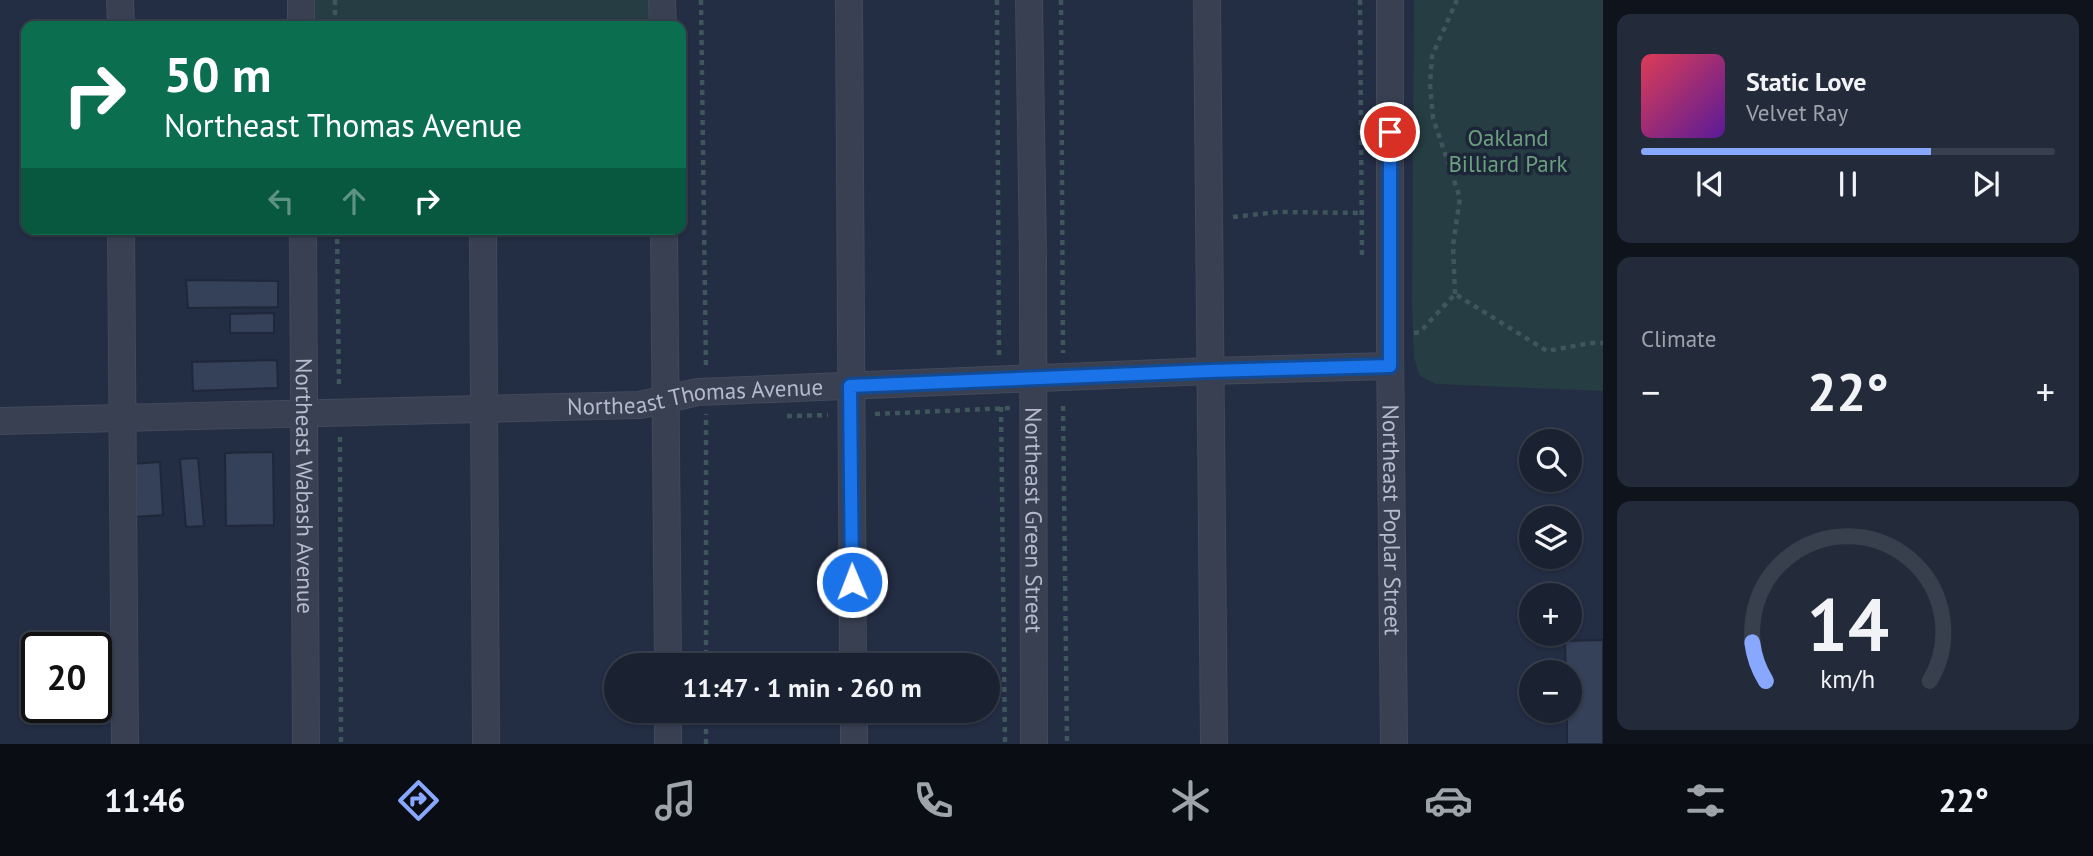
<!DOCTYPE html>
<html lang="en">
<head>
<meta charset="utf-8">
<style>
	body { margin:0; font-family:"PT Sans",sans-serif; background:#232a3a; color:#f1f3f6; height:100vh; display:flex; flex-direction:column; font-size:26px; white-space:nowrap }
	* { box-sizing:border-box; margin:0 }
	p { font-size:23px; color:#9fa4ac }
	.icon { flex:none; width:38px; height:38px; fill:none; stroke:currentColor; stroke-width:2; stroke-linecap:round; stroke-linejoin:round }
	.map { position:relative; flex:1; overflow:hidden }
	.drawer { display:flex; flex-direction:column; gap:14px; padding:14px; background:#0e131c; width:490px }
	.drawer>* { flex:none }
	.hud { position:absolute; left:21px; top:21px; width:665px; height:214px; border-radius:14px; box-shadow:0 2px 5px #0004,0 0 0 2px #383f4d; background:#0b6e4f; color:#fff; overflow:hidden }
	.fabs { position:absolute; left:1519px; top:429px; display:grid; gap:14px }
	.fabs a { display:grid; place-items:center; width:63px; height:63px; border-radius:50%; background:#1a2232; box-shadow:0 2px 5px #0004,0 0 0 2px #383f4d; font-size:35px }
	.speed { position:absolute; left:21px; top:632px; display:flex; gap:14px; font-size:35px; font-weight:700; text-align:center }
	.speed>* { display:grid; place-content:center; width:91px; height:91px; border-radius:50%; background:#1a2232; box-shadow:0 2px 5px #0004,0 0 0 2px #383f4d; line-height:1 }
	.speed .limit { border:4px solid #111; border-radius:10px; background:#fff; color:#111 }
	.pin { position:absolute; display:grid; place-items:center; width:60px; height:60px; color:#fff; margin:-30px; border:4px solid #fff; border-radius:50%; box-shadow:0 2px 7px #0007 }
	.me { position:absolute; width:77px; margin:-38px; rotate:359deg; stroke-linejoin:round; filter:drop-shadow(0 0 5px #0008) }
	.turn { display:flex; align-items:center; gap:24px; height:147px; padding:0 28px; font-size:32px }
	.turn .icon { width:91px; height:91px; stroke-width:2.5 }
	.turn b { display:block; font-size:49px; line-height:60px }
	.lanes { display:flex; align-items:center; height:66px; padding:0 28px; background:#0003; justify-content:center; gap:35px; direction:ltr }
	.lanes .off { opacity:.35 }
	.big { font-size:52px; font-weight:700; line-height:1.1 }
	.drawer .tile { flex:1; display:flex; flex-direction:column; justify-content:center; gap:10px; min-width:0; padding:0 24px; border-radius:14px; background:#232a3a }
	.drawer .dial { align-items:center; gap:0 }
	.dial svg { height:182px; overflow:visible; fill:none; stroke:#383f4d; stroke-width:7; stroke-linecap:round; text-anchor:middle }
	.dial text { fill:#f1f3f6; stroke:none }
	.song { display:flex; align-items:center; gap:21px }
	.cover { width:84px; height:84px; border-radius:10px; background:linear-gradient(135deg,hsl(350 70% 55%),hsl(270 70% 35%)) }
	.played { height:7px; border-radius:4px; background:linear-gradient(90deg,#88a7ff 70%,#383f4d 70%) }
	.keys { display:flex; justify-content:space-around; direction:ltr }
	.heat { display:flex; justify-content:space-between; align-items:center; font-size:38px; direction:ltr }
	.trip { position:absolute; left:604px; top:653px; width:396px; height:70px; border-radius:35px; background:#1a2232; box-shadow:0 2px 5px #0004,0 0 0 2px #383f4d; font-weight:700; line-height:70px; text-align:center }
	.tabs { display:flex; height:112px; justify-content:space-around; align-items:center; background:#0a0e14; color:#9fa4ac }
	.tabs .icon { width:49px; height:49px }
	.tabs .selected { color:#88a7ff }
	.tabs b { font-size:32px; color:#f1f3f6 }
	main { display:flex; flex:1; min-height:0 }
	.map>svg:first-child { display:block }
	.green { fill:#263d44 }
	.building { fill:#354059; stroke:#1f273a; stroke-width:2 }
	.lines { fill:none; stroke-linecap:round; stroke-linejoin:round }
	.minor-casing { stroke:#42495c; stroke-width:28 }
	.path { stroke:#3f565c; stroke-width:4.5; stroke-dasharray:5 5; stroke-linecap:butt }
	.minor { stroke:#384052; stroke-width:26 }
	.route-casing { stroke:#114b97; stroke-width:18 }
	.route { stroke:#1a73e8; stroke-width:12 }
	.labels { text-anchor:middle; stroke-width:7; stroke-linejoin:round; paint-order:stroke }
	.park-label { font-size:23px; fill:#6aa07d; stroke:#1d2538 }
	.street-label { font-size:23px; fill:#b5bbcd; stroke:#1d2538 }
</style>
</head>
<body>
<main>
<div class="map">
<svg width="1603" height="744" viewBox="0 0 1603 744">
	<rect width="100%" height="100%" fill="#232d43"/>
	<path class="green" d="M301 0H662L663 22 301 26Z
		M1414 0H1603V391L1436 384 1420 376 1414 358 1412 303Z"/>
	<path class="building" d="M186 280 278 281V307L188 308Z
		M274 313V333H230V314Z
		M277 360 278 388 193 391 192 362Z
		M273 452 274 525 226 526 225 453Z
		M198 458 204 526 186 527 180 459Z
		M160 462 163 515 134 517 131 464Z
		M1603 640V744H1567V710H1570V672H1566L1565 641Z"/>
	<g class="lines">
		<defs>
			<g id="minor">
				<path d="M120 0 121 26"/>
				<path d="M301 0V26"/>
				<path d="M662 0 663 26"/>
				<path d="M849 0 853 665"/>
				<path id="s1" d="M1029 0 1033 256 1034 744"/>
				<path d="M1207 0 1214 744"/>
				<path id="s2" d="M1390 0V344L1394 744"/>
				<path d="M121 229 125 744"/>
				<path id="s3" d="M303 229 306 744"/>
				<path d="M483 229 486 744"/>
				<path d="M664 229 668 665"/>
				<path id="s4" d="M0 421 640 405 698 392 1209 371 1390 366"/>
				<path d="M668 710V744"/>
				<path d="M854 710V744"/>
			</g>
		</defs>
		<use href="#minor" class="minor-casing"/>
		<path class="path" d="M335 0V26
			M701 0 706 370
			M997 0 999 356
			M1061 0 1063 353
			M1360 0 1362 260
			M1233 217 1278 212 1364 213
			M337 229 339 389
			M1455 294 1453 245 1460 198 1433 118 1430 84 1432 56 1457 0
			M1414 333 1420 332 1455 294 1547 351 1590 343H1603
			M1063 406 1067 744
			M1001 407 1005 744
			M875 414 1010 408
			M787 416 828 415
			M340 437 341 744
			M706 665V414
			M706 744V710"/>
		<use href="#minor" class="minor"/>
	</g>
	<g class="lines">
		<defs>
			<path id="route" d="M852 582 850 386 1209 371 1390 366V132"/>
		</defs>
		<use href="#route" class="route-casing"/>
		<use href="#route" class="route"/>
	</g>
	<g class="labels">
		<g class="park-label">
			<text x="1508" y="146">Oakland<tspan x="1508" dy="26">Billiard Park</tspan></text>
		</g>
		<g class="street-label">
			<text dy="8" stroke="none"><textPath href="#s4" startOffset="696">Northeast Thomas Avenue</textPath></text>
			<text dy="8" stroke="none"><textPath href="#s3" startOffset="257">Northeast Wabash Avenue</textPath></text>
			<text dy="8" stroke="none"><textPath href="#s1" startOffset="520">Northeast Green Street</textPath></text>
			<text dy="8" stroke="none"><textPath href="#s2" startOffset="520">Northeast Poplar Street</textPath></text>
		</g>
	</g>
</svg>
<div class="fabs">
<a><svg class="icon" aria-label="search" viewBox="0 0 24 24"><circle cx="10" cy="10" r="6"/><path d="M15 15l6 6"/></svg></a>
<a><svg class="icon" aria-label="layers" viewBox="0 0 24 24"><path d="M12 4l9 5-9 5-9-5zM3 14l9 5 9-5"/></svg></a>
<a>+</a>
<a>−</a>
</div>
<div class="speed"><div class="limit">20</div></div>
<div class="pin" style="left:1390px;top:132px;background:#d93025"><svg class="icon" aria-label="arrive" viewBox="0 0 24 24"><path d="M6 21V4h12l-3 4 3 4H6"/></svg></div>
<svg class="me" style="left:852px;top:582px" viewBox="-20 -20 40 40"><circle r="17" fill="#1a73e8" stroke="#fff" stroke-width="3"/><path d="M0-11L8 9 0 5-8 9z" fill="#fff"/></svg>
<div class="trip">11:47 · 1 min · 260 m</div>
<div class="hud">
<div class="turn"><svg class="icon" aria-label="right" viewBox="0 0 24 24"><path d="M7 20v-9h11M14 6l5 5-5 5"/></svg><div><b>50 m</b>Northeast Thomas Avenue</div></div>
<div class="lanes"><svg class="icon off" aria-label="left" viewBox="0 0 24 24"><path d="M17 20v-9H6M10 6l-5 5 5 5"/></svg><svg class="icon off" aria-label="ahead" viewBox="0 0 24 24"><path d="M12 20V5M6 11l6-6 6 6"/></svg><svg class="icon" aria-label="right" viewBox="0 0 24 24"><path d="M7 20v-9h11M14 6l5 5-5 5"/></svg></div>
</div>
</div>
<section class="drawer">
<div class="tile">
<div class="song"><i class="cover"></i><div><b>Static Love</b><p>Velvet Ray</p></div></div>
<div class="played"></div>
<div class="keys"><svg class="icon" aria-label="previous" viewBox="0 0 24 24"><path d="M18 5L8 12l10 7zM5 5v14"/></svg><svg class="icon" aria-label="pause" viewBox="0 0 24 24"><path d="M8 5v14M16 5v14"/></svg><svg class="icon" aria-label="next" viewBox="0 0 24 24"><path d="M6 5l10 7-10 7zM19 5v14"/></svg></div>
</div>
<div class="tile"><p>Climate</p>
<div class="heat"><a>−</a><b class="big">22°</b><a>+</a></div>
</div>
<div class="tile dial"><svg viewBox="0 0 100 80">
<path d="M14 69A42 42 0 1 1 86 69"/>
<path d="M14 69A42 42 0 0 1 8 52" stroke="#88a7ff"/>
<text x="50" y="56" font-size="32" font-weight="700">14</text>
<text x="50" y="72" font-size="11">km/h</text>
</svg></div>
</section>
</main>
<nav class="tabs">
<b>11:46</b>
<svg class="icon selected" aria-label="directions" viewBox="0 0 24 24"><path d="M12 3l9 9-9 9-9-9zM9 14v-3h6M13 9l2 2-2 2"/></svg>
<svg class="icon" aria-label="music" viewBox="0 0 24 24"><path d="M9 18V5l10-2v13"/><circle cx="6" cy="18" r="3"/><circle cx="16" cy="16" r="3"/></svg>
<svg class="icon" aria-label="phone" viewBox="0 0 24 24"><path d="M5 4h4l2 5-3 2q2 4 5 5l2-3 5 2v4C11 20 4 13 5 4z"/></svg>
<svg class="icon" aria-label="climate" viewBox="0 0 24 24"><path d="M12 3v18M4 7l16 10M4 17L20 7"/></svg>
<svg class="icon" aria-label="car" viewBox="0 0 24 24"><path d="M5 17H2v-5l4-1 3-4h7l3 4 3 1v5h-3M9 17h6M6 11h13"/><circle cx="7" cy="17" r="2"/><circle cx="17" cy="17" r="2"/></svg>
<svg class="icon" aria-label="filters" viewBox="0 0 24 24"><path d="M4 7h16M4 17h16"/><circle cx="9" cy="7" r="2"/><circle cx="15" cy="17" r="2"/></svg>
<b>22°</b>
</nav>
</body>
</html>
